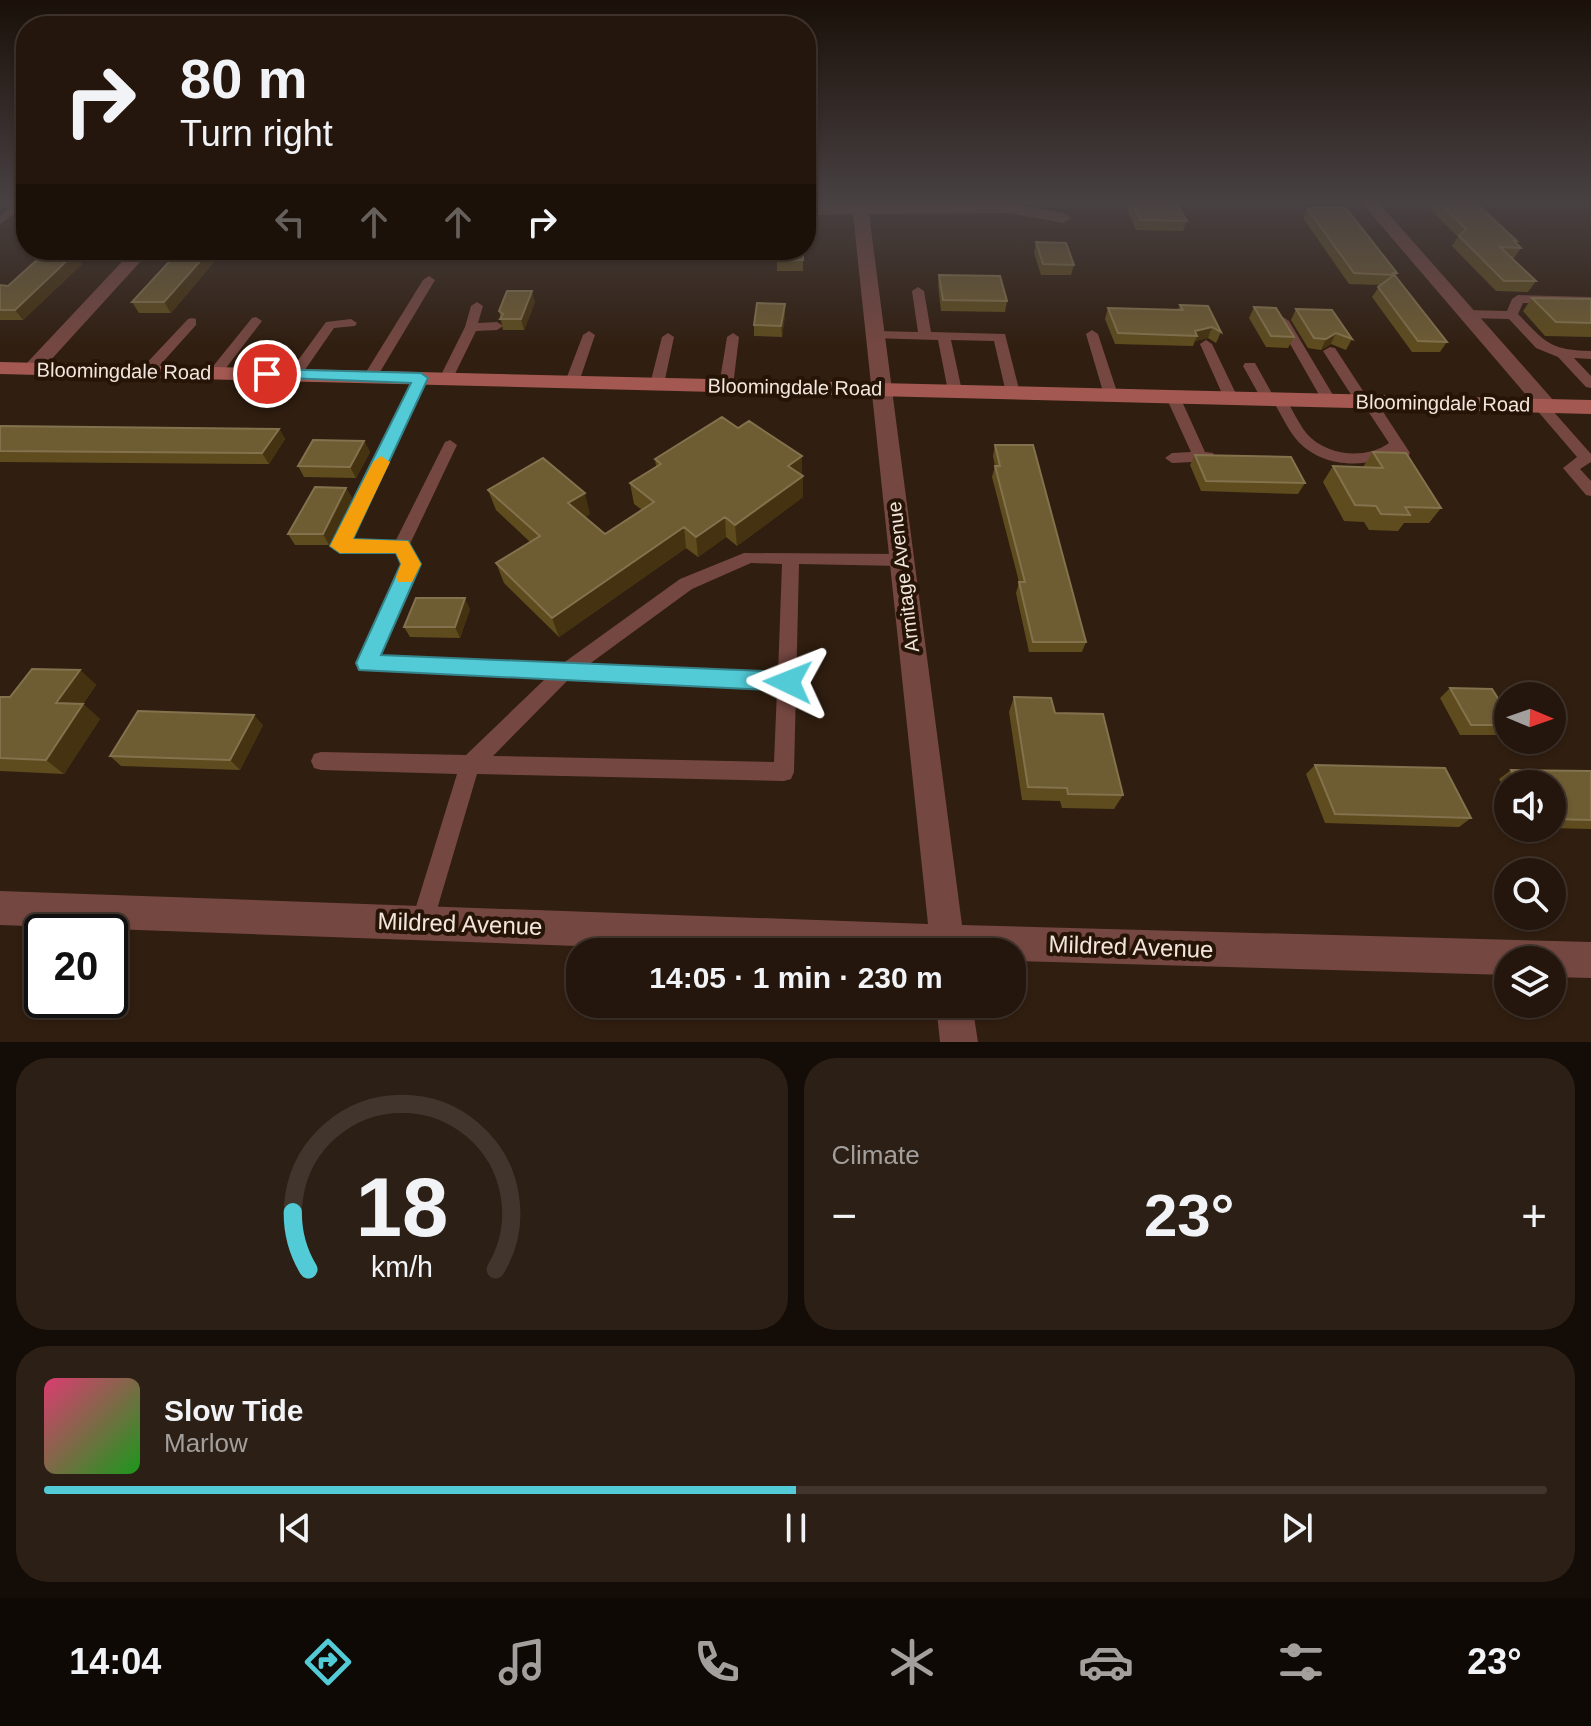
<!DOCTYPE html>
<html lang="en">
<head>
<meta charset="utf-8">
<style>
	body { margin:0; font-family:Helvetica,sans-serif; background:#2c1f15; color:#f1f3f6; height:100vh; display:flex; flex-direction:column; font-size:30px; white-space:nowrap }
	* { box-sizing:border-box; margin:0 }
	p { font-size:26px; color:#a39f9d }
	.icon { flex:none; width:44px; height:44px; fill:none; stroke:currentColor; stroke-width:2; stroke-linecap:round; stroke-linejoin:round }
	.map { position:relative; height:1042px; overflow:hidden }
	.sheet { display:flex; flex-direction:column; gap:16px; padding:16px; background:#140c07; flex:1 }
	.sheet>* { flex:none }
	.banner { position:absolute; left:16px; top:16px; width:800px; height:244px; border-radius:32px; box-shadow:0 2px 6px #0004,0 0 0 2px #41352d; background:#24160c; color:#f1f3f6; overflow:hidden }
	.needle { width:52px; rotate:92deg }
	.tools { position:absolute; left:1494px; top:682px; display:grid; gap:16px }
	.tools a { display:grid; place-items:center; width:72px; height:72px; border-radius:50%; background:#24160c; box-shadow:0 2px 6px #0004,0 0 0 2px #41352d; font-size:40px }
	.speed { position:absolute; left:24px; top:914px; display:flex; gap:16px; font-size:40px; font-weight:700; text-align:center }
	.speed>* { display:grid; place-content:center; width:104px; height:104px; border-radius:50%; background:#24160c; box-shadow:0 2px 6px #0004,0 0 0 2px #41352d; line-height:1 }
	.speed .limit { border:4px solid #111; border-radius:12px; background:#fff; color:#111 }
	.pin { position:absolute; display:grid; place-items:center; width:68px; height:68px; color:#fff; margin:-34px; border:4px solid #fff; border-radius:50%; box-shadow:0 2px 8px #0007 }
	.me { position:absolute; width:88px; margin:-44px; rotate:272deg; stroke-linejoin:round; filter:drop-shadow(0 0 6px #0008) }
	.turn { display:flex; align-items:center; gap:28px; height:168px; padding:0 32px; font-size:36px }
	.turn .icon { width:104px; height:104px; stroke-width:2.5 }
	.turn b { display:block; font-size:56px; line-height:68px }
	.lanes { display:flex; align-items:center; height:76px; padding:0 32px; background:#0003; justify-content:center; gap:40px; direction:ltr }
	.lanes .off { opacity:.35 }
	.big { font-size:60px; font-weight:800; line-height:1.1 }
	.sheet .tile { flex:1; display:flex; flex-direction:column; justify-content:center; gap:12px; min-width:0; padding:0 28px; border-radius:32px; background:#2c1f15 }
	.sheet .dial { align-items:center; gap:0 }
	.dial svg { height:208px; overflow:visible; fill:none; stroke:#41352d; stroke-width:7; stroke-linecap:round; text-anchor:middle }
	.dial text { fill:#f1f3f6; stroke:none }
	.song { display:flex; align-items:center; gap:24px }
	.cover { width:96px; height:96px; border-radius:12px; background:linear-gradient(135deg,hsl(340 70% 55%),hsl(120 70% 35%)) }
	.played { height:8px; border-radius:4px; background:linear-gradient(90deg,#52cbd7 50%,#41352d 50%) }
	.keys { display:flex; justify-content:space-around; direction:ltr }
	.heat { display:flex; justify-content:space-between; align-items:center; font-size:44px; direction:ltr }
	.sheet .tiles { flex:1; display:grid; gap:16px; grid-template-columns:1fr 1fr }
	.tile:last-child { grid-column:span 2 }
	.trip { position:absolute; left:566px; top:938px; width:460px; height:80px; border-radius:32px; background:#24160c; box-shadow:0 2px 6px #0004,0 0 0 2px #41352d; font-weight:800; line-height:80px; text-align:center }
	.tabs { display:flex; height:128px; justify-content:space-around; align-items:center; background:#0e0905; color:#a39f9d }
	.tabs .icon { width:56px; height:56px }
	.tabs .active { color:#52cbd7 }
	.tabs b { font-size:36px; color:#f1f3f6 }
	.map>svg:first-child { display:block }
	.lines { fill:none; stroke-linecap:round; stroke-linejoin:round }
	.service { fill:#754741; fill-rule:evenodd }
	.minor { fill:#754741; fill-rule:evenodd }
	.secondary { fill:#a35951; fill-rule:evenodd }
	.wall { fill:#5e4c1e }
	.shaded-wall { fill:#453210 }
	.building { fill:#6e5c33; stroke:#83724d; stroke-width:2 }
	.route { fill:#52cbd7; stroke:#35848c; stroke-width:2 }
	.slow { fill:#f59e0b }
	.labels { text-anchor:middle; stroke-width:8; stroke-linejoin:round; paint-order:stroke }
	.street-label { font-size:20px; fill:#f2e5dc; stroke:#261407 }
	.near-street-label { font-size:24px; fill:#f2e5dc; stroke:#261407 }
</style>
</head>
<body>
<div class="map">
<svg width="1591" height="1042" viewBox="0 0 1591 1042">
	<rect width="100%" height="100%" fill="#301e10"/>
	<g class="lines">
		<path class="service" d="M16 202H26V205L0 224V216Z
			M429 276 435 280 377 377 370 381 365 380 363 377 423 280Z
			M918 287 924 291 931 332 1005 334 1020 393 1018 396 1013 397 1006 393 994 341 951 340 962 391 955 395 948 391 938 340 872 338V332L877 331 918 332 912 291Z
			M1518 295 1591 297V305L1523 303 1518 314C1546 343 1550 350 1591 351V359L1574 358 1591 376V388L1586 387 1558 357 1536 348 1509 319 1467 318 1461 314 1467 310 1507 311 1512 299Z
			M477 302 483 306 478 323 497 322 503 326 497 330 476 331 451 382H441L439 379 465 327 471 306Z
			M256 317 262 321 220 376H210V370L252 318Z
			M1283 317 1289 321 1336 400 1334 403 1329 404 1322 400 1277 321Z
			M192 318 196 319V325L152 374H142V368L188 319Z
			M351 319 357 323 355 326 334 328 300 377H290L288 374 326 322Z
			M1092 330 1098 334 1118 395 1116 398H1106L1104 395 1086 334Z
			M589 331 595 335 579 382 572 386 567 385 565 382 583 335Z
			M668 333 674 337 664 384 657 388 650 384 662 337Z
			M733 333 739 337 733 386 726 390 719 386 727 337Z
			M1206 340 1212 344 1238 398 1236 401H1226L1224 398 1200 344Z
			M1330 347 1335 348 1367 397 1374 398 1410 453 1408 457H1398L1395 453C1365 470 1319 467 1296 439 1287 428 1281 414 1273 401L1263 402 1243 366 1245 363H1255L1274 397 1284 396C1292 408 1298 423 1307 434 1327 456 1365 460 1389 443L1364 405 1357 404 1323 351Z
			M421 374 428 378 351 540H396L445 442 450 440 457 445 409 546 419 564 379 656 562 664 680 579 744 553 901 554 907 556 909 560 907 564 901 566 799 564 794 772 791 779 784 781 477 774 433 923 430 931 422 934 414 931 411 923 457 774 321 770 314 768 311 761 314 754 321 752 466 755 545 679 367 671 360 668 358 663 403 564 396 552H340L334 550 332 546 414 378ZM751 563 782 564 778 674 588 665 692 589ZM568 680 777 690 774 762 493 756Z
			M1173 393 1180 397 1205 452 1213 453 1215 457 1213 461 1172 463 1165 458 1172 453 1191 452 1166 397Z
			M1540 401 1545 402 1591 454V462L1580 469 1591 481V496L1586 495 1563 468 1577 457 1535 408 1533 405 1535 402Z"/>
		<path class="minor" d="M852 202 1010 203 1063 213 1071 218 1063 223 1010 213 869 214 962 925 1591 942V978L1552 977V960H1508V975L1012 961V952H743L0 925V891L928 924 853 214 806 215V205H852Z
			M1361 202H1378L1554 401 1558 406 1554 411H1540Z
			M133 250H151L39 373H25L22 369 25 365Z
			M936 1004H972L978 1042H940Z"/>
		<path class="secondary" d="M0 362 1591 400V414L0 374Z"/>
	</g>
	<path class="wall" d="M1124 202H1176L1187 221 1183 231 1136 230Z
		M1423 202H1475L1517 241 1516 243 1521 248 1514 258H1512L1536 281 1528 292 1496 291 1452 246 1458 237Z
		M1307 208 1397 273 1396 276 1447 342 1440 352H1412L1372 297 1380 285 1349 284 1303 218Z
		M1036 242 1074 265 1071 275H1041L1034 253Z
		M180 250H296L295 252 223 251 171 313H139L132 302Z
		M533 250H583L581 255 534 254Z
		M777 250H803V271H777Z
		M82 264 23 320H0V285L8 286Z
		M939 275 1007 301 1005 312 941 311 938 285Z
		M1532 298 1591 299V337L1545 336 1523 311Z
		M535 302 524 330H503L499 311Z
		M785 304V315L782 337 754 336V325Z
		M1180 305 1221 332 1216 343 1208 338 1195 341 1193 346 1115 344 1105 319 1108 308 1178 310Z
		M1254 307 1294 337 1288 348 1266 347 1249 318Z
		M1296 309 1352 339 1346 350 1331 344 1321 350 1308 348 1291 320Z
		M0 426 279 429 285 439 269 464 0 462Z
		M364 441 370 452 356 478 304 477 298 466Z
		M995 445 1086 642 1082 652H1029L1016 593 1019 582 992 477 995 466 993 456Z
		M1373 452 1441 508 1429 523H1404L1398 531 1369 530 1364 522 1344 521 1323 482 1333 466 1363 467Z
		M1195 455 1305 483 1298 494 1201 491 1190 465Z
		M655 459 802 476H803V497L737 546 726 537 698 557 686 548 559 637 504 583 496 563 530 542 496 510 488 490 590 514 585 517 605 534 642 510 634 504 630 483 656 466Z
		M346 488 352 498 329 545H295L288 534Z
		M470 609 460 638 410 637 404 627Z
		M80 670 96 685 83 704 100 719 64 774 0 771V697H10Z
		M1450 688 1508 714V731L1504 735H1460L1440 698Z
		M1014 697 1055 713 1123 795 1114 809 1062 808 1060 801 1022 800 1009 712Z
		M263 725 240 770 121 766 110 756Z
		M1315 765 1471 818 1459 827 1325 823 1306 774Z
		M1511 770 1591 771V829L1550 828H1552V784H1508V796L1499 779Z"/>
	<path class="shaded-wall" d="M210 250 223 251 171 313 164 302Z
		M75 253 82 264 23 320 15 310Z
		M532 291 535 302 524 330 521 319Z
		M785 304V315L782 337 781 326Z
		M1212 327 1208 338 1195 341 1197 336 1195 331Z
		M1336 333 1331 344 1321 350 1326 339Z
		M279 429 285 439 269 464 262 453Z
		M364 441 370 452 356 478 350 467Z
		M802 456V477L788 466Z
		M803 476V497L737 546 735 525Z
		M346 488 352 498 329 545 323 534Z
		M585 493 590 514 574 524 568 503Z
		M725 517 726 537 698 557 696 537Z
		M684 527 686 548 559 637 552 618Z
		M465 598 470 609 460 638 455 627Z
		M80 670 96 685 73 718 56 703Z
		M83 704 100 719 64 774 46 760Z
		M254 715 263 725 240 770 230 760Z"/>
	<path class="building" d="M1132 202H1176L1187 221 1140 220Z
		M1439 202H1475L1517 241H1514L1521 248 1500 247 1536 281H1504L1459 236 1466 229Z
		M1307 208H1346L1397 273H1393L1447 342 1418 341 1378 287 1394 275 1354 273Z
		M1036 242 1066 243 1074 265 1043 264Z
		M48 250H72L75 253 15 310H0V285L8 286Z
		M180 250H210L164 302H132Z
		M777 250H803V260L777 261Z
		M939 275 1000 276 1007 301 943 300Z
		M507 291H532L521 319H500L503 314 499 311Z
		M1532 298 1591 299V323L1556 322Z
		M757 303 785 304 781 326 754 325Z
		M1180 305 1208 306 1221 332 1212 327 1195 331 1197 336 1118 333 1108 308 1183 310Z
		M1254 307 1276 308 1294 337 1271 336Z
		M1296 309 1332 310 1352 339 1336 333 1326 339 1314 338Z
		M722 417 738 428 749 421 802 456 788 466 803 476 735 525 725 517 696 537 684 527 552 618 496 563 540 536 488 490 543 458 585 493 568 503 605 534 654 502 630 483 661 464 655 459Z
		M0 426 279 429 262 453 0 451Z
		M313 440 364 441 350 467 298 466Z
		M995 445H1033L1086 642H1033L1019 582H1025L995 466H1000Z
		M1373 452 1406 453 1441 508 1405 507 1410 515 1381 514 1376 506 1355 505 1333 466 1383 468Z
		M1195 455 1291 457 1305 483 1206 481Z
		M315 487 346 488 323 534H288Z
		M416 598H465L455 627H404Z
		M32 669 80 670 56 703 83 704 46 760 0 758V697H10Z
		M1450 688 1492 689 1508 714V725H1471Z
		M1014 697 1051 698 1055 713 1103 714 1123 795 1068 794 1067 788 1028 787Z
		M138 711 254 715 230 760 110 756Z
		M1315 765 1445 768 1471 818 1335 814Z
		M1511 770 1591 771V820L1552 819V784H1519Z"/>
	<linearGradient id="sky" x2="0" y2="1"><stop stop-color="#1a1009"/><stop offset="0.58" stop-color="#484142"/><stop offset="1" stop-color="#484142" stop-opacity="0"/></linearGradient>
	<rect width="1591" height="348" fill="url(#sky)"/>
	<path class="route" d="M267 369 421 373 428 378 353 539 408 541 421 564 381 655 788 672 795 675 798 682 795 688 788 691 359 670 356 663 401 564 396 553H340L330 546 411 383 262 377V370Z"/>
	<path class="slow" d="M381 456 390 462 353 539 408 541 421 564 412 582H398L396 577 401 564 396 553H340L330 546 373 462Z"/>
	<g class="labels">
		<g class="street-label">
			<text transform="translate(124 371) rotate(1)" y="7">Bloomingdale Road</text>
			<text transform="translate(795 387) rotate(1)" y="7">Bloomingdale Road</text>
			<text transform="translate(1443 403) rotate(1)" y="7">Bloomingdale Road</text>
			<text transform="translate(903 577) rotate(-97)" y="7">Armitage Avenue</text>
		</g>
		<g class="near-street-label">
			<text transform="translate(460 924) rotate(2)" y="8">Mildred Avenue</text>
			<text transform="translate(1131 947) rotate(2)" y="8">Mildred Avenue</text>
		</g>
	</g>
</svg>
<div class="tools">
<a><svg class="needle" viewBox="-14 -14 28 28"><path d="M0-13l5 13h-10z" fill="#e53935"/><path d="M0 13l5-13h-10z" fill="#a39f9d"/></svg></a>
<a><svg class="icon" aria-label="sound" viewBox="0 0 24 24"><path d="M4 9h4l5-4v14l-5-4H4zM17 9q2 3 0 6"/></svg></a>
<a><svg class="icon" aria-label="search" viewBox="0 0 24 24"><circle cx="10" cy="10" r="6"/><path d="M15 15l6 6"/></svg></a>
<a><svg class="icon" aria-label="layers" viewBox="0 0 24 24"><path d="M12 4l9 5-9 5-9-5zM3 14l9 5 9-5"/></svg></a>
</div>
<div class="speed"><div class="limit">20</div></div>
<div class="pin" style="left:267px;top:374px;background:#d93025"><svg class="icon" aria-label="arrive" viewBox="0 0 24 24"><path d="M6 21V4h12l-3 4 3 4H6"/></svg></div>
<svg class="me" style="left:788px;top:682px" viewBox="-20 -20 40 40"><path d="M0-17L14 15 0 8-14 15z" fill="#52cbd7" stroke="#fff" stroke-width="4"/></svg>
<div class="trip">14:05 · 1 min · 230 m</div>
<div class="banner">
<div class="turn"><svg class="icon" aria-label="right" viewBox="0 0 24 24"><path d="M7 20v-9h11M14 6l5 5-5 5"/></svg><div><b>80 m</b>Turn right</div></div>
<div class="lanes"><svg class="icon off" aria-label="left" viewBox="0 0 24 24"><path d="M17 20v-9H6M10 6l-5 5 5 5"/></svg><svg class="icon off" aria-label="ahead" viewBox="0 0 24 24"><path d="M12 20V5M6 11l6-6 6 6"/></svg><svg class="icon off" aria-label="ahead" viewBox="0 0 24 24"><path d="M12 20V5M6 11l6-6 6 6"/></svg><svg class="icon" aria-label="right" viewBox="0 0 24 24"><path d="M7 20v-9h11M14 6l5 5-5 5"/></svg></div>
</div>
</div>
<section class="sheet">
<div class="tiles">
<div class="tile dial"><svg viewBox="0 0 100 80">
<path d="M14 69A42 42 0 1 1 86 69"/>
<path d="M14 69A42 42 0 0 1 8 47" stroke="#52cbd7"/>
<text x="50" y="56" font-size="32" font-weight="700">18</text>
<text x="50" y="72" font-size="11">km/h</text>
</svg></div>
<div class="tile"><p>Climate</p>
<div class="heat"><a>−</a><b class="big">23°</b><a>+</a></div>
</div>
<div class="tile">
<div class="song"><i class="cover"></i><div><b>Slow Tide</b><p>Marlow</p></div></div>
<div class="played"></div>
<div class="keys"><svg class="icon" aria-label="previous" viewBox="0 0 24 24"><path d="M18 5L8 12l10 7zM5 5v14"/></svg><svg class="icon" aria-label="pause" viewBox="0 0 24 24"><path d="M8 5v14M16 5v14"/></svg><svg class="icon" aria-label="next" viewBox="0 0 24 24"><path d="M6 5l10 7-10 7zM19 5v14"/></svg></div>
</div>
</div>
</section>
<nav class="tabs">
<b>14:04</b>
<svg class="icon active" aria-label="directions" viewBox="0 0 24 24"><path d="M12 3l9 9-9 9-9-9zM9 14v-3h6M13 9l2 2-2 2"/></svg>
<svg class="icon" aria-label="music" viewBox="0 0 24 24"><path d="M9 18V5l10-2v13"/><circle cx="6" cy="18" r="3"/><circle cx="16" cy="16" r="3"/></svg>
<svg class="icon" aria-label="phone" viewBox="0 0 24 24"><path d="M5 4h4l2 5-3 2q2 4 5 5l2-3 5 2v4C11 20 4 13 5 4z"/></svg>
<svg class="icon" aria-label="climate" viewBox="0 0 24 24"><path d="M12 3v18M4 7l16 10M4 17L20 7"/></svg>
<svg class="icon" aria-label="car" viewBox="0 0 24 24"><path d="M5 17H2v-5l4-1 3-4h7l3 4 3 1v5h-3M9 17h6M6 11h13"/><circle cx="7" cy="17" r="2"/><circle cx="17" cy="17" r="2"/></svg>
<svg class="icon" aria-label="filters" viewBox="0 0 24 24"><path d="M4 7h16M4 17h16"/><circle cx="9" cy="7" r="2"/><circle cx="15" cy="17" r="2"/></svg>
<b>23°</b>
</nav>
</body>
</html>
